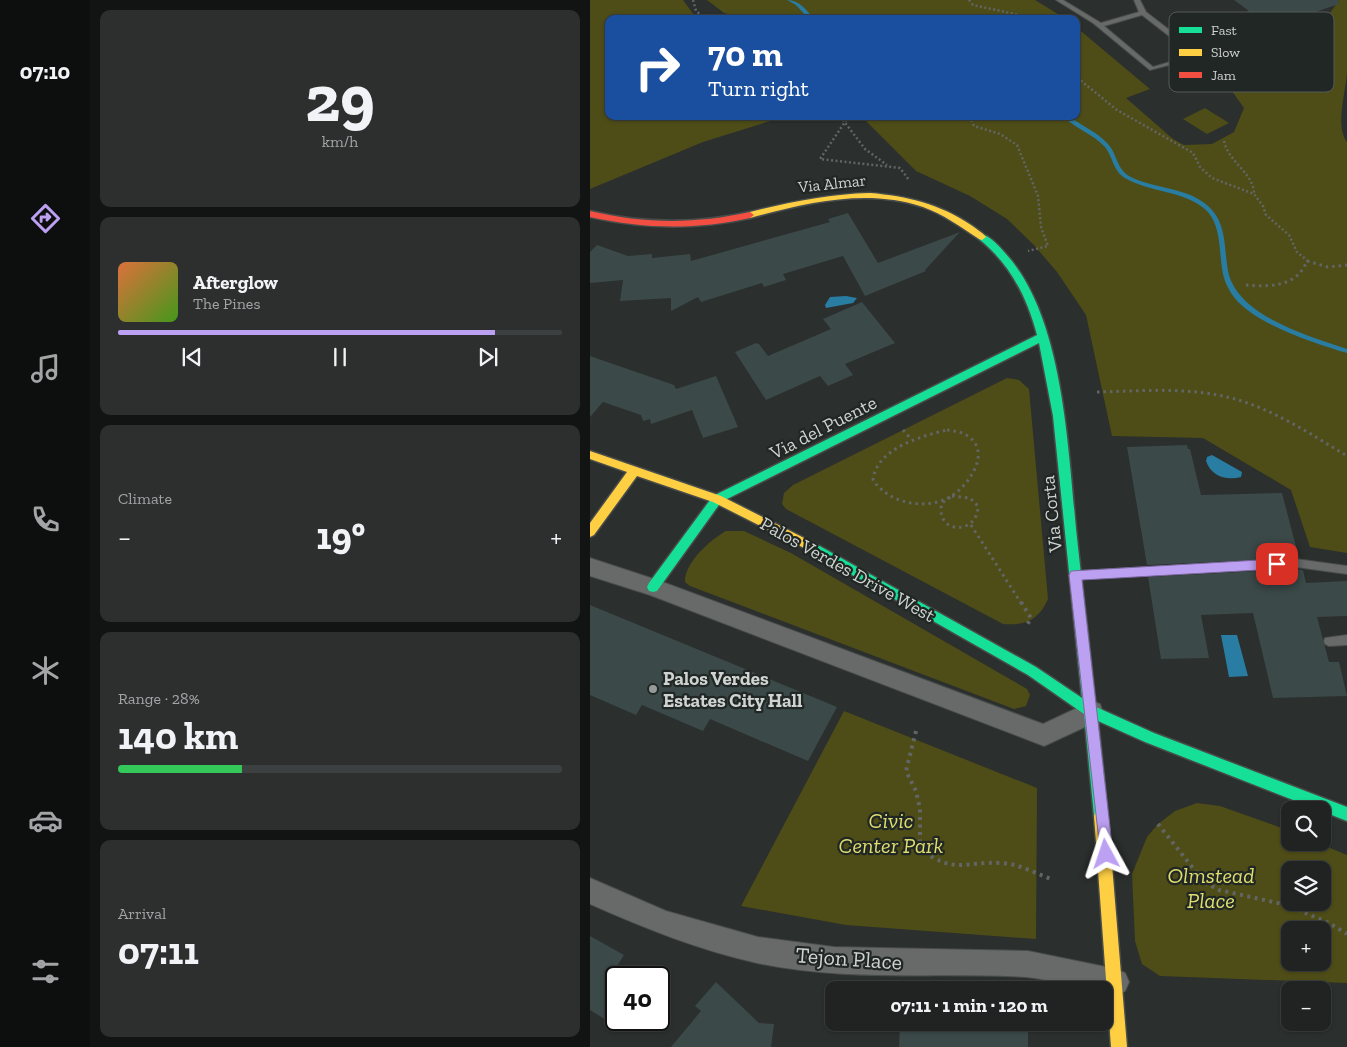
<!DOCTYPE html>
<html lang="en">
<head>
<meta charset="utf-8">
<style>
	body { margin:0; font-family:"Zilla Slab",serif; background:#2d2f2f; color:#f1f3f6; height:100vh; display:flex; flex-direction:column; font-size:19px; white-space:nowrap }
	* { box-sizing:border-box; margin:0 }
	p { font-size:16px; color:#a2a4a5 }
	.icon { flex:none; width:28px; height:28px; fill:none; stroke:currentColor; stroke-width:2; stroke-linecap:round; stroke-linejoin:round }
	.map { position:relative; flex:1; overflow:hidden }
	.drawer { display:flex; flex-direction:column; gap:10px; padding:10px; background:#121313; width:500px }
	.drawer>* { flex:none }
	.guide { position:absolute; left:15px; top:15px; width:475px; height:105px; border-radius:10px; box-shadow:0 1px 4px #0004,0 0 0 1px #3d4040; background:#1a4fa0; color:#fff; overflow:hidden }
	.buttons { position:absolute; left:691px; top:801px; display:grid; gap:10px }
	.buttons a { display:grid; place-items:center; width:50px; height:50px; border-radius:10px; background:#202322; box-shadow:0 1px 4px #0004,0 0 0 1px #3d4040; font-size:25px }
	.speed { position:absolute; left:15px; top:966px; display:flex; gap:10px; font-size:25px; font-weight:700; text-align:center }
	.speed>* { display:grid; place-content:center; width:65px; height:65px; border-radius:50%; background:#202322; box-shadow:0 1px 4px #0004,0 0 0 1px #3d4040; line-height:1 }
	.speed .limit { border:2px solid #111; border-radius:8px; background:#fff; color:#111 }
	.pin { position:absolute; display:grid; place-items:center; width:42px; height:42px; color:#fff; margin:-21px; border-radius:10px; box-shadow:0 2px 8px #0006 }
	.me { position:absolute; width:55px; margin:-28px; rotate:355deg; stroke-linejoin:round; filter:drop-shadow(0 0 4px #0008) }
	.turn { display:flex; align-items:center; gap:18px; height:105px; padding:0 20px; font-size:22px }
	.turn .icon { width:65px; height:65px; stroke-width:2.5 }
	.turn b { display:block; font-size:35px; line-height:42px }
	.big { font-size:38px; font-weight:700; line-height:1.1 }
	.drawer .widget { flex:1; display:flex; flex-direction:column; justify-content:center; gap:8px; min-width:0; padding:0 18px; border-radius:10px; background:#2d2f2f }
	.drawer .dial { align-items:center; gap:0 }
	.dial b { font-size:65px; line-height:1 }
	.song { display:flex; align-items:center; gap:15px }
	.cover { width:60px; height:60px; border-radius:8px; background:linear-gradient(135deg,hsl(20 70% 55%),hsl(100 70% 35%)) }
	.played { height:5px; border-radius:2px; background:linear-gradient(90deg,#bca0f2 85%,#3d4040 85%) }
	.keys { display:flex; justify-content:space-around; direction:ltr }
	.heat { display:flex; justify-content:space-between; align-items:center; font-size:28px; direction:ltr }
	.charge { height:8px; border-radius:4px; background:linear-gradient(90deg,#34c759 28%,#3d4040 0) }
	.trip { position:absolute; left:235px; top:981px; width:288px; height:50px; border-radius:10px; background:#202322; box-shadow:0 1px 4px #0004,0 0 0 1px #3d4040; font-weight:700; line-height:50px; text-align:center }
	main { display:flex; flex:1; min-height:0 }
	.tabs { display:flex; flex-direction:column; width:90px; justify-content:space-around; align-items:center; background:#0d0e0e; color:#a2a4a5 }
	.tabs .icon { width:35px; height:35px }
	.tabs .on { color:#bca0f2 }
	.tabs b { font-size:22px; color:#f1f3f6 }
	.map>svg:first-child { display:block }
	.green { fill:#4e4d17; fill-rule:evenodd }
	.water { fill:#297da2 }
	.lines { fill:none; stroke-linecap:round; stroke-linejoin:round }
	.stream { fill:#297da2; fill-rule:evenodd }
	.building { fill:#3b4949 }
	.lane-casing { stroke:#484c4a; stroke-width:2 }
	.street-casing { stroke:#484c4a; stroke-width:2 }
	.fast-casing { stroke:#484c4a; stroke-width:3 }
	.slow-casing { stroke:#484c4a; stroke-width:3 }
	.jam-casing { stroke:#484c4a; stroke-width:3 }
	.path-far2 { stroke:#626564; stroke-width:2.5; stroke-dasharray:2 2.5; stroke-linecap:butt }
	.path-far1 { stroke:#626564; stroke-width:3; stroke-dasharray:2.5 4; stroke-linecap:butt }
	.path { stroke:#626564; stroke-width:4; stroke-dasharray:3 4.5; stroke-linecap:butt }
	.lane { fill:#676a68; fill-rule:evenodd }
	.street { fill:#676a68; fill-rule:evenodd }
	.fast { fill:#16e098; fill-rule:evenodd }
	.slow { fill:#ffcf43; fill-rule:evenodd }
	.jam { fill:#f24e42; fill-rule:evenodd }
	.route { fill:#bca0f2; stroke:#7a689d }
	.poi-dot { fill:#969a98; stroke:#202724; stroke-width:2 }
	.labels { text-anchor:middle; stroke-width:4.5; stroke-linejoin:round; paint-order:stroke }
	.far-street-label { font-size:16px; fill:#cfd3d1; stroke:#202724 }
	.street-label { font-size:19px; fill:#cfd3d1; stroke:#202724 }
	.poi-label { font-size:19px; font-weight:bold; fill:#cfd3d1; stroke:#202724; text-anchor:start }
	.near-park-label { font-size:22px; font-style:italic; fill:#dedd6e; stroke:#202724 }
	.near-street-label { font-size:22px; fill:#cfd3d1; stroke:#202724 }
	.key { fill:#202724; stroke:#555b58; stroke-width:1 }
	.key-label { font-size:14px; fill:#cfd3d1 }
</style>
</head>
<body>
<main>
<nav class="tabs">
<b>07:10</b>
<svg class="icon on" aria-label="directions" viewBox="0 0 24 24"><path d="M12 3l9 9-9 9-9-9zM9 14v-3h6M13 9l2 2-2 2"/></svg>
<svg class="icon" aria-label="music" viewBox="0 0 24 24"><path d="M9 18V5l10-2v13"/><circle cx="6" cy="18" r="3"/><circle cx="16" cy="16" r="3"/></svg>
<svg class="icon" aria-label="phone" viewBox="0 0 24 24"><path d="M5 4h4l2 5-3 2q2 4 5 5l2-3 5 2v4C11 20 4 13 5 4z"/></svg>
<svg class="icon" aria-label="climate" viewBox="0 0 24 24"><path d="M12 3v18M4 7l16 10M4 17L20 7"/></svg>
<svg class="icon" aria-label="car" viewBox="0 0 24 24"><path d="M5 17H2v-5l4-1 3-4h7l3 4 3 1v5h-3M9 17h6M6 11h13"/><circle cx="7" cy="17" r="2"/><circle cx="17" cy="17" r="2"/></svg>
<svg class="icon" aria-label="filters" viewBox="0 0 24 24"><path d="M4 7h16M4 17h16"/><circle cx="9" cy="7" r="2"/><circle cx="15" cy="17" r="2"/></svg>
</nav>
<section class="drawer">
<div class="widget dial"><b>29</b><p>km/h</p></div>
<div class="widget">
<div class="song"><i class="cover"></i><div><b>Afterglow</b><p>The Pines</p></div></div>
<div class="played"></div>
<div class="keys"><svg class="icon" aria-label="previous" viewBox="0 0 24 24"><path d="M18 5L8 12l10 7zM5 5v14"/></svg><svg class="icon" aria-label="pause" viewBox="0 0 24 24"><path d="M8 5v14M16 5v14"/></svg><svg class="icon" aria-label="next" viewBox="0 0 24 24"><path d="M6 5l10 7-10 7zM19 5v14"/></svg></div>
</div>
<div class="widget"><p>Climate</p>
<div class="heat"><a>−</a><b class="big">19°</b><a>+</a></div>
</div>
<div class="widget"><p>Range · 28%</p><b class="big">140 km</b><div class="charge"></div></div>
<div class="widget"><p>Arrival</p><b class="big">07:11</b></div>
</section>
<div class="map">
<svg width="757" height="1047" viewBox="0 0 757 1047">
	<rect width="100%" height="100%" fill="#2b2f2d"/>
	<path class="green" d="M0 0H93L107 19H19V116H196L113 142 0 189Z
		M117 0H445L476 19H160L134 13Z
		M749 0H757C757 23 757 47 757 70 757 89 744 125 757 142V553L720 547 701 490 613 438 522 436 496 315 467 272 443 244 417 219 380 196 326 171 271 116H486V27L560 89 536 98 583 139 594 145 622 144 644 132 654 108 622 63 692 51 738 16Z
		M615 108 639 123 617 134 593 119Z
		M417 378 429 380 439 389 458 599C449 620 435 626 413 624L196 509 192 504 194 493 203 485Z
		M136 531H154L201 553 437 689 440 695 436 706 424 709 100 586 95 582C94 563 121 539 136 531Z
		M254 711 447 788 446 939 256 925 151 906Z
		M607 803 630 806 700 831V842L728 843 757 855V983L570 976 552 964 545 941 542 874 557 837 568 824 585 811ZM700 870H732V902H700ZM700 930H732V962H700Z"/>
	<path class="water" d="M256 296 267 298 263 303 236 308 235 305 240 297Z
		M622 455 652 472 651 477C636 481 621 476 616 461L617 457Z
		M631 635H647L658 676 639 677Z"/>
	<g class="lines">
		<path class="stream" d="M197 0C210 0 216 10 224 19H219L206 5Z
			M472 116H478C491 125 507 132 518 144 527 154 527 169 539 176 564 190 601 186 622 210 637 227 634 250 638 271 647 316 719 336 757 349V353C724 343 660 323 641 293 636 285 633 277 632 268 629 249 631 225 616 210 594 190 560 193 535 178 523 171 523 157 515 147 503 134 485 128 472 116Z"/>
	</g>
	<path class="building" d="M644 0H748L749 4 687 25 697 32 663 43 631 20 659 11Z
		M258 213 288 263 370 232 335 270 336 271 275 296 253 256 193 274 196 280 174 287 172 283 111 302 108 297 81 311V298L30 301 33 280 0 283V252L7 245 38 256 62 254V258L100 254 101 261 240 222 238 219Z
		M272 302 305 343 255 364 263 375 238 386 230 376 176 400 145 352 166 343 169 344 178 356 241 329 233 319Z
		M0 356 84 385 86 389 126 376 148 427 113 438 102 410 61 424 60 419 53 421 51 415 13 402 0 417Z
		M597 445 598 449H600L611 495 692 493 709 558 557 565 537 447Z
		M706 569 713 570 716 583 757 581V616L727 617 739 662H749L757 696 683 698 663 613 611 615 619 658 571 659 558 577Z
		M0 605 247 707 218 761 120 719 113 731 52 705 46 715 0 695Z
		M0 936 34 955 26 968V1026L0 1010Z
		M126 982 169 1023 184 1024 181 1047H81L111 1011 105 1006Z
		M310 1022H438V1047H309Z"/>
	<g class="lines">
		<defs>
			<path id="lane" d="M466 0H473L511 23 549 12 544 0H550L556 12 608 52 605 58 560 70 503 23ZM552 15 601 53 600 56 563 67 514 26Z
				M706 559 757 566V574L706 567 486 579 482 578 481 575 482 572 486 571Z
				M757 635V645L739 646 735 644 734 641 735 638Z"/>
			<path id="street" d="M0 558 70 581 453 724 502 701 510 704 513 712 510 720 454 746 60 595 0 576Z
				M0 878 76 911 168 937 244 947 438 951 526 969 535 973 539 982 535 991 526 995 514 993V990C487 990 462 979 436 977 347 972 255 982 167 963 109 950 54 928 0 904Z"/>
			<path id="fast" d="M392 234C401 237 409 246 415 253 475 317 478 454 487 538 493 595 500 651 506 707L564 733 757 807V821L555 742 508 721 518 816 516 821 511 823 506 821 504 816 494 714 438 675 218 550 216 547 218 544 222 542 226 544 446 667 492 698 463 416 449 343 131 502 67 591 63 592 59 591 57 587 59 583 123 496 447 335C437 297 420 264 389 239V235Z"/>
			<path id="slow" d="M280 193C317 196 350 204 381 225 386 229 392 232 396 237L392 240 389 239C371 227 353 214 333 207 276 188 216 203 160 218L156 215 160 212C200 202 239 194 280 193Z
				M0 451 131 496 226 544 228 547 226 550 222 552 218 550 123 502 47 476 4 535 0 537V523L37 472 0 459Z
				M511 809 516 811 518 816 537 1047H521L504 816 506 811Z"/>
			<path id="jam" d="M0 211C54 224 106 224 160 212L164 215 160 218C106 230 54 229 0 217Z"/>
		</defs>
		<use href="#lane" class="lane-casing"/>
		<use href="#street" class="street-casing"/>
		<use href="#fast" class="fast-casing"/>
		<use href="#slow" class="slow-casing"/>
		<use href="#jam" class="jam-casing"/>
		<path class="path-far2" d="M103 0 106 11 116 19
			M379 0 383 5 448 19
			M486 73 490 80 527 110 603 153 610 167 622 178 664 194 673 206 676 215 699 235 707 252 719 262
			M250 116 275 149 297 165
			M259 116 230 159 310 168 319 180
			M379 116 384 126 410 134 427 145 448 196 451 227 458 246 438 251
			M634 141C638 162 664 173 664 194"/>
		<path class="path-far1" d="M717 261 738 267 757 265
			M656 285C678 287 706 287 716 263
			M507 392C550 391 595 387 637 397 680 407 719 433 757 456
			M313 430 321 439
			M357 430C365 431 373 432 379 437 403 454 375 491 356 499 330 510 298 502 283 480 286 449 331 436 357 430Z
			M362 496 380 498 388 506C388 536 344 534 352 503Z
			M381 525 431 603"/>
		<path class="path" d="M431 602 441 618 437 625
			M326 731 316 771 326 791 330 809V849C365 875 374 861 412 863 429 864 445 873 461 879
			M568 824 614 882 629 890 697 905 739 923 757 934"/>
		<use href="#lane" class="lane"/>
		<use href="#street" class="street"/>
		<use href="#fast" class="fast"/>
		<use href="#slow" class="slow"/>
		<use href="#jam" class="jam"/>
	</g>
	<path class="route" d="M687 559 693 564 687 569 492 580 523 854 521 859 516 861 511 859 479 575 481 571Z"/>
	<circle class="poi-dot" cx="63" cy="689" r="5"/>
	<g class="labels">
		<g class="far-street-label">
			<text transform="translate(242 183) rotate(-6)" y="6">Via Almar</text>
		</g>
		<g class="street-label">
			<text transform="translate(233 427) rotate(-27)" y="7">Via del Puente</text>
			<text transform="translate(461 514) rotate(-96)" y="7">Via Corta</text>
			<text transform="translate(258 569) rotate(29)" y="7">Palos Verdes Drive West</text>
		</g>
		<g class="poi-label">
			<text x="73" y="685">Palos Verdes<tspan x="73" dy="22">Estates City Hall</tspan></text>
		</g>
		<g class="near-park-label">
			<text x="301" y="828">Civic<tspan x="301" dy="25">Center Park</tspan></text>
			<text x="621" y="883">Olmstead<tspan x="621" dy="25">Place</tspan></text>
		</g>
		<g class="near-street-label">
			<text transform="translate(259 958) rotate(4)" y="8">Tejon Place</text>
		</g>
	</g>
	<rect x="579" y="12" width="165" height="80" rx="8" class="key"/>
	<rect x="589" y="27" width="23" height="6" fill="#16e098"/>
	<rect x="589" y="49" width="23" height="7" fill="#ffcf43"/>
	<rect x="589" y="72" width="23" height="6" fill="#f24e42"/>
	<g class="key-label">
		<text x="621" y="35">Fast</text>
		<text x="621" y="57">Slow</text>
		<text x="621" y="80">Jam</text>
	</g>
</svg>
<div class="buttons">
<a><svg class="icon" aria-label="search" viewBox="0 0 24 24"><circle cx="10" cy="10" r="6"/><path d="M15 15l6 6"/></svg></a>
<a><svg class="icon" aria-label="layers" viewBox="0 0 24 24"><path d="M12 4l9 5-9 5-9-5zM3 14l9 5 9-5"/></svg></a>
<a>+</a>
<a>−</a>
</div>
<div class="speed"><div class="limit">40</div></div>
<div class="pin" style="left:687px;top:564px;background:#d93025"><svg class="icon" aria-label="arrive" viewBox="0 0 24 24"><path d="M6 21V4h12l-3 4 3 4H6"/></svg></div>
<svg class="me" style="left:516px;top:854px" viewBox="-20 -20 40 40"><path d="M0-17L14 15 0 8-14 15z" fill="#bca0f2" stroke="#fff" stroke-width="4"/></svg>
<div class="trip">07:11 · 1 min · 120 m</div>
<div class="guide">
<div class="turn"><svg class="icon" aria-label="right" viewBox="0 0 24 24"><path d="M7 20v-9h11M14 6l5 5-5 5"/></svg><div><b>70 m</b>Turn right</div></div>
</div>
</div>
</main>
</body>
</html>
